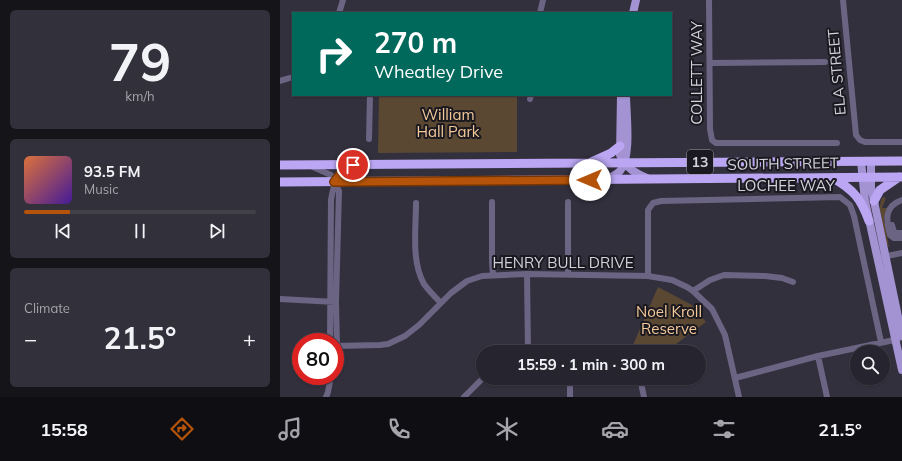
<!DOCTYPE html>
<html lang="en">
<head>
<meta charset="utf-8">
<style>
	body { margin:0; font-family:Mulish,sans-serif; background:#32303a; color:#f1f3f6; height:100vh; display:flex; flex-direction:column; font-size:15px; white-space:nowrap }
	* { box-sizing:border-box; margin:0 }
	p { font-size:13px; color:#a4a4aa }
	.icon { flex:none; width:22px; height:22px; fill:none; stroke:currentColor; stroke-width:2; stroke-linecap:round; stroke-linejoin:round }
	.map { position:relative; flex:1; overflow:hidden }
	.panel { display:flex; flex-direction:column; gap:10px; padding:10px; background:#151419; width:280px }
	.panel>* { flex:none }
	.banner { position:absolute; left:12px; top:12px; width:380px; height:84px; border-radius:0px; box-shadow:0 1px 3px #0004,0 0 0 1px #42414a; background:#00695c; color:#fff; overflow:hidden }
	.tools { position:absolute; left:570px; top:345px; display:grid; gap:8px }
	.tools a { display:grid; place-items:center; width:40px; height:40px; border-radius:50%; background:#26242e; box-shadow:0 1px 3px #0004,0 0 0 1px #42414a; font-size:20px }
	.speed { position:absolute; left:12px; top:333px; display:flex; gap:8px; font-size:20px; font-weight:700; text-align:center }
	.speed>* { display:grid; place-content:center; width:52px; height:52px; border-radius:50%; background:#26242e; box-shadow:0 1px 3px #0004,0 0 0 1px #42414a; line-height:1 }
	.speed .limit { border:6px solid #d22; background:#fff; color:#111 }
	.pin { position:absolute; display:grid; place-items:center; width:34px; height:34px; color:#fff; margin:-17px; border:2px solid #fff; border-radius:50%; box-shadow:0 1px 4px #0007 }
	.me { position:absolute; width:44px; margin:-22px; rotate:270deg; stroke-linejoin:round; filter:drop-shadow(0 0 3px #0008) }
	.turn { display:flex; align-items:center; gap:14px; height:84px; padding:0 16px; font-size:18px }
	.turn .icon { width:52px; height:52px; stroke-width:2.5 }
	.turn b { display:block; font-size:28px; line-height:34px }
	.big { font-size:30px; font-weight:700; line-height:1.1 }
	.panel .tile { flex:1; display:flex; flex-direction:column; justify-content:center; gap:6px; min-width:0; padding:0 14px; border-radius:6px; background:#32303a }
	.panel .dial { align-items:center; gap:0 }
	.dial b { font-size:52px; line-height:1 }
	.song { display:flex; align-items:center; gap:12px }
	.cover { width:48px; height:48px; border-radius:6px; background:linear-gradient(135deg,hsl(20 70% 55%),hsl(260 70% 35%)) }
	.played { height:4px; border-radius:2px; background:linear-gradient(90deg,#b45309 20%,#42414a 20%) }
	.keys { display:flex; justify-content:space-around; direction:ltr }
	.heat { display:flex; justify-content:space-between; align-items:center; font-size:22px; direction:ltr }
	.trip { position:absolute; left:196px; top:345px; width:230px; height:40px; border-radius:20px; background:#26242e; box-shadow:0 1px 3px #0004,0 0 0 1px #42414a; font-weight:700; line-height:40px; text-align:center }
	.dock { display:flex; height:64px; justify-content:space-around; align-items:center; background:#0f0e12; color:#a4a4aa }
	.dock .icon { width:28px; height:28px }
	.dock .current { color:#b45309 }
	.dock b { font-size:18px; color:#f1f3f6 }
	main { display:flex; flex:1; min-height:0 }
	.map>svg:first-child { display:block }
	.green { fill:#5b4833 }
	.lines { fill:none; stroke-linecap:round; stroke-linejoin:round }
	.minor { stroke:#6c6483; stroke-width:6 }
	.major { stroke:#a493d3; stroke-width:8 }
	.highway { stroke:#baa6f2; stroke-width:9 }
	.route-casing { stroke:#753606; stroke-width:10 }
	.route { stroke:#b45309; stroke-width:7 }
	.labels { text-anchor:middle; stroke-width:4; stroke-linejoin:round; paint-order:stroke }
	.shield { fill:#1b1920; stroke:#9c9aa2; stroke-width:1 }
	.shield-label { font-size:14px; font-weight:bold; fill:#d3d1da }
	.street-label { font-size:15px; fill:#d3d1da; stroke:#1b1920 }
	.park-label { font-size:15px; fill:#f5c99a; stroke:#1b1920 }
</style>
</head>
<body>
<main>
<section class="panel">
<div class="tile dial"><b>79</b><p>km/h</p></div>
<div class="tile">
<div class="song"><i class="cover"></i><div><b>93.5 FM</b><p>Music</p></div></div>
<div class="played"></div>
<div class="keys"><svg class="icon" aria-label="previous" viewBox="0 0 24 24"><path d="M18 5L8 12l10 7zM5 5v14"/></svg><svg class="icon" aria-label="pause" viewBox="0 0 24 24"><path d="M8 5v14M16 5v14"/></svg><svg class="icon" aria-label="next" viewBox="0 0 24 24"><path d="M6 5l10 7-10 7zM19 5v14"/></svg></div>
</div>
<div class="tile"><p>Climate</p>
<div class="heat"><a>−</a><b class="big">21.5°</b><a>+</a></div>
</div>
</section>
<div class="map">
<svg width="622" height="397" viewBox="0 0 622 397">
	<rect width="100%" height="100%" fill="#33303e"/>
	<path class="green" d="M99 95H237V152L98 153Z
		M603 197 606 198 602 208H608L604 219 609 247 607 245C605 234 595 206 603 197Z
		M378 287 412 305 426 322 385 352H350Z"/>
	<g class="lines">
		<path class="minor" d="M429 0 430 129 432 140 436 143H557
			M563 0 576 135 580 140 585 142H622
			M59 13 63 0
			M260 13 263 0
			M430 63 545 62
			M0 81 13 77
			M250 99 251 95
			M89 139 90 95
			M33 167 51 175 59 191 56 302 57 346 55 357
			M622 200C604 206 606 220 610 235L614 238H622
			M212 202V262L213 275
			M136 203C136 229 131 261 144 284 149 291 155 297 161 303
			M612 225 614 232 617 233H622
			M602 257 622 253
			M247 274 248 352
			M288 274V202
			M368 276V210L373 203 381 201 560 197 570 205 574 216 601 342
			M413 291 430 280 444 275 485 276 502 278 513 282
			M0 299 55 302
			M50 342 51 200C54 181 57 176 73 165
			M55 346 100 345 108 344 125 336 139 325 171 293 187 281 202 276 247 274 368 276 392 280 407 287 413 291 432 309 445 335 459 397
			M538 356 547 397
			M360 378 364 397
			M455 378 538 356 619 339
			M46 397 48 392 51 376
			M184 397 203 378
			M290 397V378"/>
		<path class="major" d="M353 13 356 0
			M341 95 340 155C347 169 355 173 369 179
			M581 161 585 201 622 370
			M591 161V187L594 201 622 336
			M327 179C331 177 336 175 340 171 352 157 346 113 346 95"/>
		<path class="highway" d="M311 162 331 153 340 146
			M0 165 622 161
			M553 178C574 190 581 199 589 221
			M0 182 622 177
			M594 201 600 190 619 177"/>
	</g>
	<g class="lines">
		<defs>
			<path id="route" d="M73 165 61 173 54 182 310 180"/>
		</defs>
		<use href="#route" class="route-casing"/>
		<use href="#route" class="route"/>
	</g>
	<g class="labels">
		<rect class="shield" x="407" y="150" width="26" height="24" rx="3"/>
		<g class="shield-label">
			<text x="420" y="167">13</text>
		</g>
		<g class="street-label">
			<text transform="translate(557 72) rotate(-95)" y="5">ELA STREET</text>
			<text transform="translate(417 73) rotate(-90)" y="5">COLLETT WAY</text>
			<text transform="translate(503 164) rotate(-1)" y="5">SOUTH STREET</text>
			<text x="506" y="191">LOCHEE WAY</text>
			<text x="283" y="268">HENRY BULL DRIVE</text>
		</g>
		<g class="park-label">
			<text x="168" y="120">William<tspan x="168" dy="17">Hall Park</tspan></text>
			<text x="389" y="317">Noel Kroll<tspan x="389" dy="17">Reserve</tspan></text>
		</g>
	</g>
</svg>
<div class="tools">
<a><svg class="icon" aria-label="search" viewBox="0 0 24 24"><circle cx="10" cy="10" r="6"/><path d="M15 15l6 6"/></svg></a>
</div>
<div class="speed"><div class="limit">80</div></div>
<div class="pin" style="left:73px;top:165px;background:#d93025"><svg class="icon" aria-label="arrive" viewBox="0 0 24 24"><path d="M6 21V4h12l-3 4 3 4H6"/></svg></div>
<svg class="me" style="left:310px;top:180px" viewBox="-20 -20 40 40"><circle r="19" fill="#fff"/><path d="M0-13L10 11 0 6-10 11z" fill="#b45309"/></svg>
<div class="trip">15:59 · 1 min · 300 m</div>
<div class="banner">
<div class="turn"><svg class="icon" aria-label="right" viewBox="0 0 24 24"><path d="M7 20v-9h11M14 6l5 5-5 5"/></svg><div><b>270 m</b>Wheatley Drive</div></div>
</div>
</div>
</main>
<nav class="dock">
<b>15:58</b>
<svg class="icon current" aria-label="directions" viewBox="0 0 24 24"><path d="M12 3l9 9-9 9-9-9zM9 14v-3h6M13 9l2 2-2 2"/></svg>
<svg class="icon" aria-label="music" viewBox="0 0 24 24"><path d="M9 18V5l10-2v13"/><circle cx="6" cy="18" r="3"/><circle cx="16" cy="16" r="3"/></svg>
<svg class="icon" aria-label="phone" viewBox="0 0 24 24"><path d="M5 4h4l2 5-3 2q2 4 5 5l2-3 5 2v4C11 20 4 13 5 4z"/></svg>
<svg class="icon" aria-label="climate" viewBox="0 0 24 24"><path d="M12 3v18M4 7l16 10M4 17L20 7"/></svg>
<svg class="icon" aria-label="car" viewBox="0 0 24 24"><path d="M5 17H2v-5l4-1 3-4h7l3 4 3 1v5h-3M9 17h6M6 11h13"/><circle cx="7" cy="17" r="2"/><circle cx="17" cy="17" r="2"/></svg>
<svg class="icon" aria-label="filters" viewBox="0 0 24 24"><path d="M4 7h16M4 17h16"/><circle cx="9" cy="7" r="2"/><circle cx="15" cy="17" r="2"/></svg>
<b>21.5°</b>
</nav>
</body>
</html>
